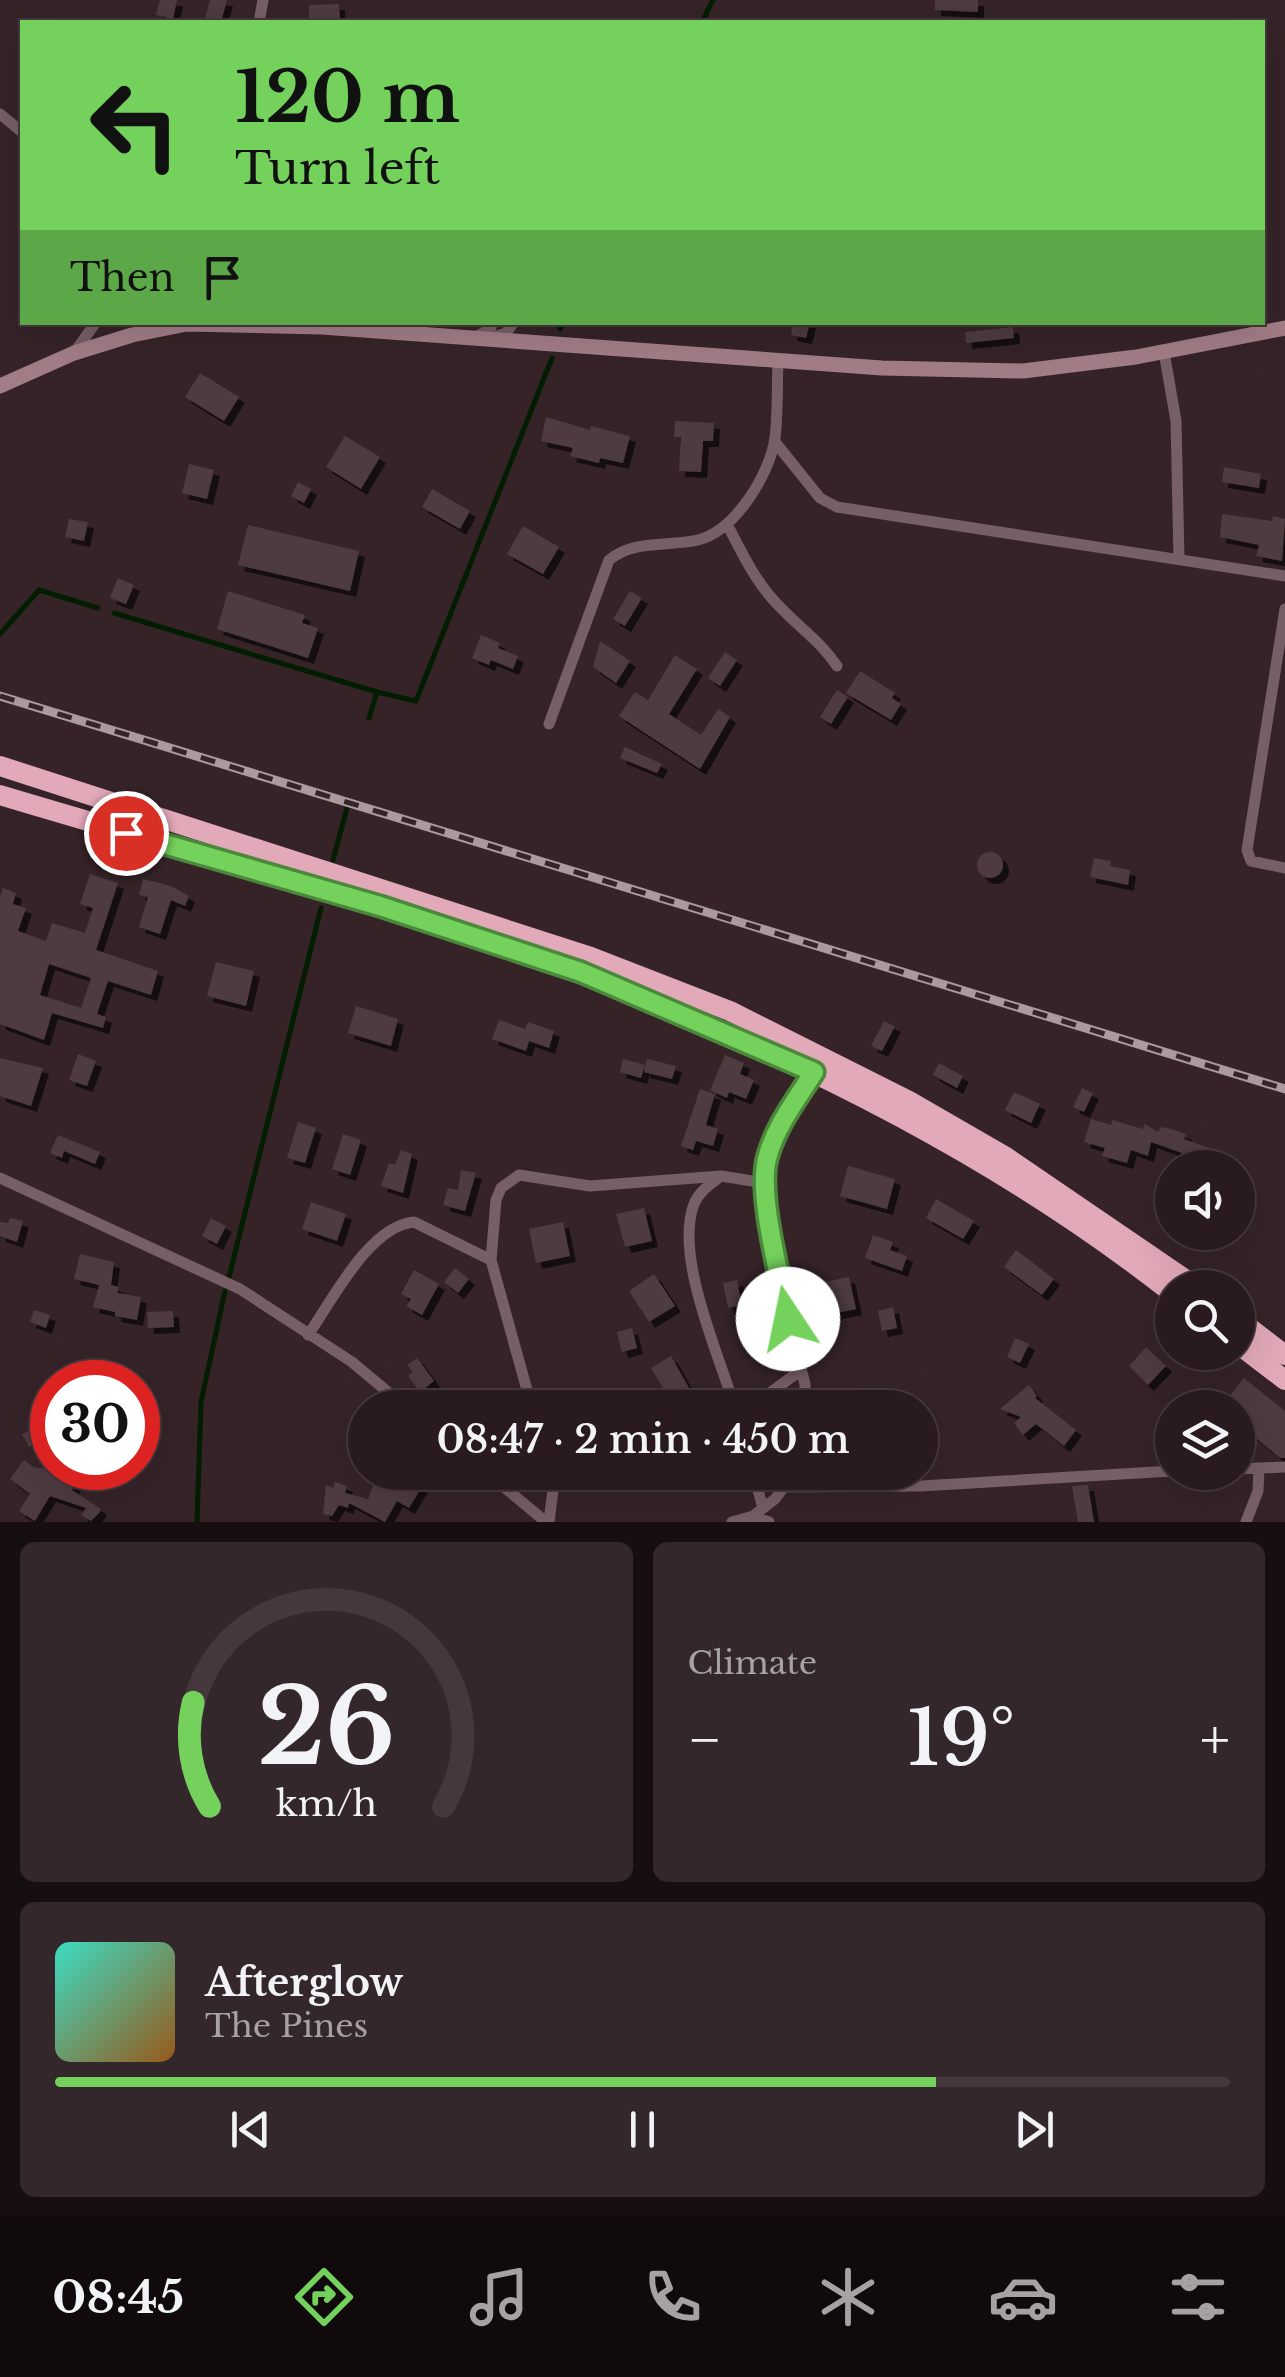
<!DOCTYPE html>
<html lang="en">
<head>
<meta charset="utf-8">
<style>
	body { margin:0; font-family:"Libre Baskerville",serif; background:#34272b; color:#f1f3f6; height:100vh; display:flex; flex-direction:column; font-size:38px; white-space:nowrap }
	* { box-sizing:border-box; margin:0 }
	p { font-size:32px; color:#a5a1a4 }
	.icon { flex:none; width:55px; height:55px; fill:none; stroke:currentColor; stroke-width:2; stroke-linecap:round; stroke-linejoin:round }
	.map { position:relative; height:1522px; overflow:hidden }
	.side { display:flex; flex-direction:column; gap:20px; padding:20px; background:#160e10; flex:1 }
	.side>* { flex:none }
	.banner { position:absolute; left:20px; top:20px; width:1245px; height:305px; border-radius:0px; box-shadow:0 10px 40px #0002,0 0 0 2px #44383c; background:#74d25c; color:#111; overflow:hidden }
	.tools { position:absolute; left:1155px; top:1150px; display:grid; gap:20px }
	.tools a { display:grid; place-items:center; width:100px; height:100px; border-radius:50%; background:#281a1e; box-shadow:0 10px 40px #0002,0 0 0 2px #44383c; font-size:50px }
	.speed { position:absolute; left:30px; top:1360px; display:flex; gap:20px; font-size:50px; font-weight:700; text-align:center }
	.speed>* { display:grid; place-content:center; width:130px; height:130px; border-radius:50%; background:#281a1e; box-shadow:0 10px 40px #0002,0 0 0 2px #44383c; line-height:1 }
	.speed .limit { border:15px solid #d22; background:#fff; color:#111 }
	.pin { position:absolute; display:grid; place-items:center; width:85px; height:85px; color:#fff; margin:-42px; border:5px solid #fff; border-radius:50%; box-shadow:0 2px 10px #0007 }
	.me { position:absolute; width:110px; margin:-55px; rotate:349deg; stroke-linejoin:round; filter:drop-shadow(0 0 8px #0008) }
	.turn { display:flex; align-items:center; gap:35px; height:210px; padding:0 50px; font-size:45px }
	.turn .icon { width:130px; height:130px; stroke-width:2.5 }
	.turn b { display:block; font-size:70px; line-height:85px }
	.then { display:flex; align-items:center; height:95px; padding:0 50px; background:#0003; gap:20px; font-size:38px }
	.big { font-size:75px; font-weight:600; line-height:1.1 }
	.side .widget { flex:1; display:flex; flex-direction:column; justify-content:center; gap:15px; min-width:0; padding:0 35px; border-radius:15px; background:#34272b }
	.side .dial { align-items:center; gap:0 }
	.dial svg { height:260px; overflow:visible; fill:none; stroke:#44383c; stroke-width:7; stroke-linecap:round; text-anchor:middle }
	.dial text { fill:#f1f3f6; stroke:none }
	.song { display:flex; align-items:center; gap:30px }
	.cover { width:120px; height:120px; border-radius:15px; background:linear-gradient(135deg,hsl(170 70% 55%),hsl(30 70% 35%)) }
	.played { height:10px; border-radius:5px; background:linear-gradient(90deg,#74d25c 75%,#44383c 75%) }
	.keys { display:flex; justify-content:space-around; direction:ltr }
	.heat { display:flex; justify-content:space-between; align-items:center; font-size:55px; direction:ltr }
	.side .tiles { flex:1; display:grid; gap:20px; grid-template-columns:1fr 1fr }
	.widget:last-child { grid-column:span 2 }
	.trip { position:absolute; left:348px; top:1390px; width:590px; height:100px; border-radius:50px; background:#281a1e; box-shadow:0 10px 40px #0002,0 0 0 2px #44383c; font-weight:600; line-height:100px; text-align:center }
	.tab-bar { display:flex; height:160px; justify-content:space-around; align-items:center; background:#100a0c; color:#a5a1a4 }
	.tab-bar .icon { width:70px; height:70px }
	.tab-bar .on { color:#74d25c }
	.tab-bar b { font-size:45px; color:#f1f3f6 }
	.map>svg:first-child { display:block }
	.lines { fill:none; stroke-linecap:round; stroke-linejoin:round }
	.stream { stroke:#021d00; stroke-width:5 }
	.building { fill:#4e3a3f; fill-rule:evenodd; filter:url(#shadow) }
	.street { stroke:#765f65; stroke-width:11 }
	.secondary { stroke:#a27d86; stroke-width:15 }
	.highway { stroke:#e2a9b8; stroke-width:20 }
	.rail-casing { stroke:#a99a9e; stroke-width:9 }
	.rail { stroke:#352328; stroke-width:5; stroke-dasharray:15; stroke-linecap:butt }
	.route-casing { stroke:#4b883c; stroke-width:25 }
	.route { stroke:#74d25c; stroke-width:18 }
</style>
</head>
<body>
<div class="map">
<svg width="1285" height="1522" viewBox="0 0 1285 1522">
	<defs>
		<filter id="shadow"><feDropShadow dx="6" dy="6" stdDeviation="0" flood-color="#0009"/></filter>
	</defs>
	<rect width="100%" height="100%" fill="#352328"/>
	<g class="lines">
		<path class="stream" d="M702 22 713 0
			M560 329 563 322
			M114 613 377 692 416 701 552 358
			M0 634 39 590 98 608
			M369 718 377 692
			M333 860 347 808
			M229 1277 321 908
			M197 1522 201 1402 225 1291"/>
	</g>
	<path class="building" d="M160 0H177L173 19 156 15Z
		M210 0H227L221 22H204Z
		M935 0H978V12L935 10Z
		M339 4 340 22H309V5Z
		M793 322H810L806 338 791 335Z
		M1013 327 1014 338 966 343 965 332Z
		M200 373 239 397 224 421 185 397Z
		M546 417 590 430 591 426 630 436 623 463 600 458 599 463 570 456 573 448 541 441Z
		M675 421 714 423 713 441H703L701 472 679 471 681 437H674Z
		M345 436 380 457 361 489 326 467Z
		M189 464 214 470 207 499 182 493Z
		M1224 467 1261 474 1259 488 1222 482Z
		M298 482 311 489 304 503 291 496Z
		M432 489 470 511 460 529 422 507Z
		M1222 514 1272 521 1273 516 1285 519 1282 561 1256 556 1259 545 1220 537Z
		M69 519 88 522 84 541 65 537Z
		M248 525 359 551 350 591 238 565Z
		M523 526 559 547 543 574 507 554Z
		M118 578 134 585 126 604 110 598Z
		M228 591 305 615 302 623 318 628 308 658 217 629Z
		M630 591 642 598 625 626 613 619Z
		M481 635 500 643 498 648 518 656 513 669 491 660 489 665 472 658Z
		M600 641 630 661 616 683 593 667Z
		M725 652 737 660 720 686 708 678Z
		M675 655 697 669 669 714 701 735 718 709 730 717 700 769 619 716 635 692 648 700Z
		M860 671 895 693 892 698 901 704 891 720 846 693Z
		M837 690 848 697 831 724 820 717Z
		M625 747 662 764 657 773 620 758Z
		M977 865a13 13 0 1 1 26 0a13 13 0 1 1-26 0Z
		M1094 858 1111 861 1110 866 1130 870 1128 885 1090 877Z
		M90 874 118 883 96 950 158 971 151 995 108 981 97 1014 106 1017 103 1028 52 1013 44 1040 0 1024V897L3 888 16 893 13 904 26 908 18 931 46 941 52 923 85 933 93 908 80 904ZM49 964 91 978 81 1008 40 995Z
		M143 879 171 886 189 896 185 906 171 900 160 934 139 927 148 897 139 895Z
		M216 962 254 971 246 1006 207 996Z
		M356 1006 398 1019 391 1046 348 1033Z
		M499 1020 525 1029 528 1022 554 1031 549 1048 529 1041 526 1051 492 1039Z
		M884 1021 895 1026 882 1051 871 1046Z
		M78 1054 96 1061 87 1086 69 1080Z
		M725 1055 744 1063 740 1074 754 1080 746 1099 729 1092 727 1098 710 1090Z
		M0 1058 43 1068 31 1106 0 1096Z
		M623 1059 645 1065 641 1078 620 1072Z
		M647 1059 676 1066 672 1079 644 1072Z
		M939 1063 963 1076 957 1088 933 1075Z
		M1082 1088 1093 1093 1084 1112 1073 1107Z
		M700 1089 715 1094 706 1125 718 1129 713 1146 696 1141 693 1150 681 1146Z
		M1014 1092 1040 1104 1031 1123 1005 1110Z
		M1091 1119 1111 1125 1112 1120 1143 1129 1145 1124 1158 1132 1161 1127 1171 1129 1186 1134 1184 1139 1220 1152 1215 1167 1205 1163 1203 1168H1177L1182 1153 1151 1142 1148 1156 1131 1150 1127 1163 1102 1156 1105 1148 1084 1142Z
		M298 1122 316 1128 305 1163 287 1158Z
		M343 1134 361 1140 350 1175 332 1169Z
		M58 1135 100 1152 95 1164 64 1151 62 1158 50 1153Z
		M401 1150 412 1154 403 1193 381 1186 389 1163 395 1165Z
		M848 1166 895 1179 887 1209 840 1196Z
		M461 1170 476 1173 465 1211 443 1205 448 1188 458 1190Z
		M936 1199 974 1221 963 1239 926 1218Z
		M311 1202 346 1214 337 1241 302 1229Z
		M644 1208 652 1241 625 1247 616 1214Z
		M10 1218 23 1221 17 1242 0 1236V1222L8 1223Z
		M211 1218 226 1226 217 1244 202 1236Z
		M563 1222 570 1256 536 1263 529 1229Z
		M873 1235 893 1242 890 1250 907 1256 902 1271 865 1258Z
		M1016 1250 1054 1279 1042 1295 1004 1267Z
		M80 1254 114 1262 111 1285 119 1287 117 1293 141 1297 137 1320 115 1316V1312L93 1307 99 1285 74 1279Z
		M455 1268 469 1279 458 1293 444 1282Z
		M414 1270 439 1284 422 1315 406 1306 411 1299 401 1294Z
		M654 1274 675 1306 649 1322 629 1291Z
		M849 1277 856 1309 832 1314 825 1282Z
		M737 1280 742 1305 728 1308 723 1283Z
		M893 1307 897 1328 882 1331 878 1311Z
		M34 1310 50 1315 46 1328 30 1322Z
		M173 1311 174 1327 148 1328 147 1312Z
		M632 1328 637 1348 622 1352 617 1332Z
		M1015 1338 1029 1344 1020 1363 1007 1357Z
		M1146 1347 1166 1366 1148 1385 1129 1366Z
		M671 1356 689 1388 670 1400 651 1368Z
		M417 1358 434 1381 420 1392 408 1376 413 1372 407 1365Z
		M1244 1378 1285 1411V1458H1280L1238 1423V1408H1220Z
		M1029 1385 1037 1396 1035 1398 1076 1430 1064 1446 1036 1424 1023 1435 1014 1423 1021 1417 1000 1409Z
		M365 1423V1459L352 1453Z
		M34 1428 41 1442 29 1447 22 1434Z
		M24 1460 35 1468H84L72 1490 101 1509 99 1513 91 1521 81 1515 86 1508 50 1496 35 1521 19 1511 30 1494 10 1479Z
		M378 1472H406L424 1483 409 1508 397 1501 385 1522 349 1503 348 1508 339 1505 332 1516 323 1514 326 1485 333 1488 335 1482 347 1486 345 1493 368 1499Z
		M1088 1485 1094 1522H1078L1072 1486Z"/>
	<g class="lines">
		<path class="street" d="M259 22 263 0
			M0 114 22 132
			M473 338 490 329 493 322
			M491 338 506 333 514 322
			M1164 352 1176 421 1179 559
			M74 353 96 322
			M775 442 820 498 837 507 1285 576
			M728 526C743 555 757 585 781 608 800 628 821 642 837 666
			M1285 609 1247 850 1251 861 1285 868
			M549 724 609 560C635 539 668 547 698 540 735 531 770 474 775 438 778 413 777 386 778 360
			M721 1176C711 1184 699 1191 694 1204 674 1256 719 1355 735 1408
			M0 1178 240 1289 352 1362 407 1408
			M308 1335C332 1301 369 1226 414 1222L491 1260
			M735 1406 770 1393 801 1370
			M532 1408 491 1260 496 1200 501 1188 519 1175 590 1186 721 1176 765 1183
			M805 1408V1384L788 1319 769 1215 766 1160 778 1129 814 1072
			M1238 1469 1285 1467
			M486 1472 546 1522
			M549 1472 553 1490 549 1522
			M753 1472 763 1508
			M784 1487 921 1486 1172 1471
			M753 1516 775 1499 795 1472
			M732 1522 753 1516 769 1522
			M1246 1522 1258 1491 1259 1468"/>
		<path class="secondary" d="M0 386 74 353 132 335 187 324 322 327 882 368 1023 371 1136 357 1285 328"/>
		<path class="highway" d="M0 766 591 957 730 1011 909 1101 1006 1157 1198 1288
			M0 795C193 853 388 904 578 971 611 982 643 998 675 1011 851 1084 1022 1175 1172 1293
			M1238 1319 1285 1355
			M1238 1344 1285 1380"/>
		<defs>
			<path id="rail" d="M0 696 1285 1089"/>
		</defs>
		<use href="#rail" class="rail-casing"/>
		<use href="#rail" class="rail"/>
	</g>
	<g class="lines">
		<defs>
			<path id="route" d="M126 833 380 906 581 972 814 1072C797 1099 777 1124 768 1155 756 1192 781 1279 788 1319"/>
		</defs>
		<use href="#route" class="route-casing"/>
		<use href="#route" class="route"/>
	</g>
</svg>
<div class="tools">
<a><svg class="icon" aria-label="sound" viewBox="0 0 24 24"><path d="M4 9h4l5-4v14l-5-4H4zM17 9q2 3 0 6"/></svg></a>
<a><svg class="icon" aria-label="search" viewBox="0 0 24 24"><circle cx="10" cy="10" r="6"/><path d="M15 15l6 6"/></svg></a>
<a><svg class="icon" aria-label="layers" viewBox="0 0 24 24"><path d="M12 4l9 5-9 5-9-5zM3 14l9 5 9-5"/></svg></a>
</div>
<div class="speed"><div class="limit">30</div></div>
<div class="pin" style="left:126px;top:833px;background:#d93025"><svg class="icon" aria-label="arrive" viewBox="0 0 24 24"><path d="M6 21V4h12l-3 4 3 4H6"/></svg></div>
<svg class="me" style="left:788px;top:1319px" viewBox="-20 -20 40 40"><circle r="19" fill="#fff"/><path d="M0-13L10 11 0 6-10 11z" fill="#74d25c"/></svg>
<div class="trip">08:47 · 2 min · 450 m</div>
<div class="banner">
<div class="turn"><svg class="icon" aria-label="left" viewBox="0 0 24 24"><path d="M17 20v-9H6M10 6l-5 5 5 5"/></svg><div><b>120 m</b>Turn left</div></div>
<div class="then">Then<svg class="icon" aria-label="arrive" viewBox="0 0 24 24"><path d="M6 21V4h12l-3 4 3 4H6"/></svg></div>
</div>
</div>
<section class="side">
<div class="tiles">
<div class="widget dial"><svg viewBox="0 0 100 80">
<path d="M14 69A42 42 0 1 1 86 69"/>
<path d="M14 69A42 42 0 0 1 9 37" stroke="#74d25c"/>
<text x="50" y="56" font-size="32" font-weight="700">26</text>
<text x="50" y="72" font-size="11">km/h</text>
</svg></div>
<div class="widget"><p>Climate</p>
<div class="heat"><a>−</a><b class="big">19°</b><a>+</a></div>
</div>
<div class="widget">
<div class="song"><i class="cover"></i><div><b>Afterglow</b><p>The Pines</p></div></div>
<div class="played"></div>
<div class="keys"><svg class="icon" aria-label="previous" viewBox="0 0 24 24"><path d="M18 5L8 12l10 7zM5 5v14"/></svg><svg class="icon" aria-label="pause" viewBox="0 0 24 24"><path d="M8 5v14M16 5v14"/></svg><svg class="icon" aria-label="next" viewBox="0 0 24 24"><path d="M6 5l10 7-10 7zM19 5v14"/></svg></div>
</div>
</div>
</section>
<nav class="tab-bar">
<b>08:45</b>
<svg class="icon on" aria-label="directions" viewBox="0 0 24 24"><path d="M12 3l9 9-9 9-9-9zM9 14v-3h6M13 9l2 2-2 2"/></svg>
<svg class="icon" aria-label="music" viewBox="0 0 24 24"><path d="M9 18V5l10-2v13"/><circle cx="6" cy="18" r="3"/><circle cx="16" cy="16" r="3"/></svg>
<svg class="icon" aria-label="phone" viewBox="0 0 24 24"><path d="M5 4h4l2 5-3 2q2 4 5 5l2-3 5 2v4C11 20 4 13 5 4z"/></svg>
<svg class="icon" aria-label="climate" viewBox="0 0 24 24"><path d="M12 3v18M4 7l16 10M4 17L20 7"/></svg>
<svg class="icon" aria-label="car" viewBox="0 0 24 24"><path d="M5 17H2v-5l4-1 3-4h7l3 4 3 1v5h-3M9 17h6M6 11h13"/><circle cx="7" cy="17" r="2"/><circle cx="17" cy="17" r="2"/></svg>
<svg class="icon" aria-label="filters" viewBox="0 0 24 24"><path d="M4 7h16M4 17h16"/><circle cx="9" cy="7" r="2"/><circle cx="15" cy="17" r="2"/></svg>
</nav>
</body>
</html>
